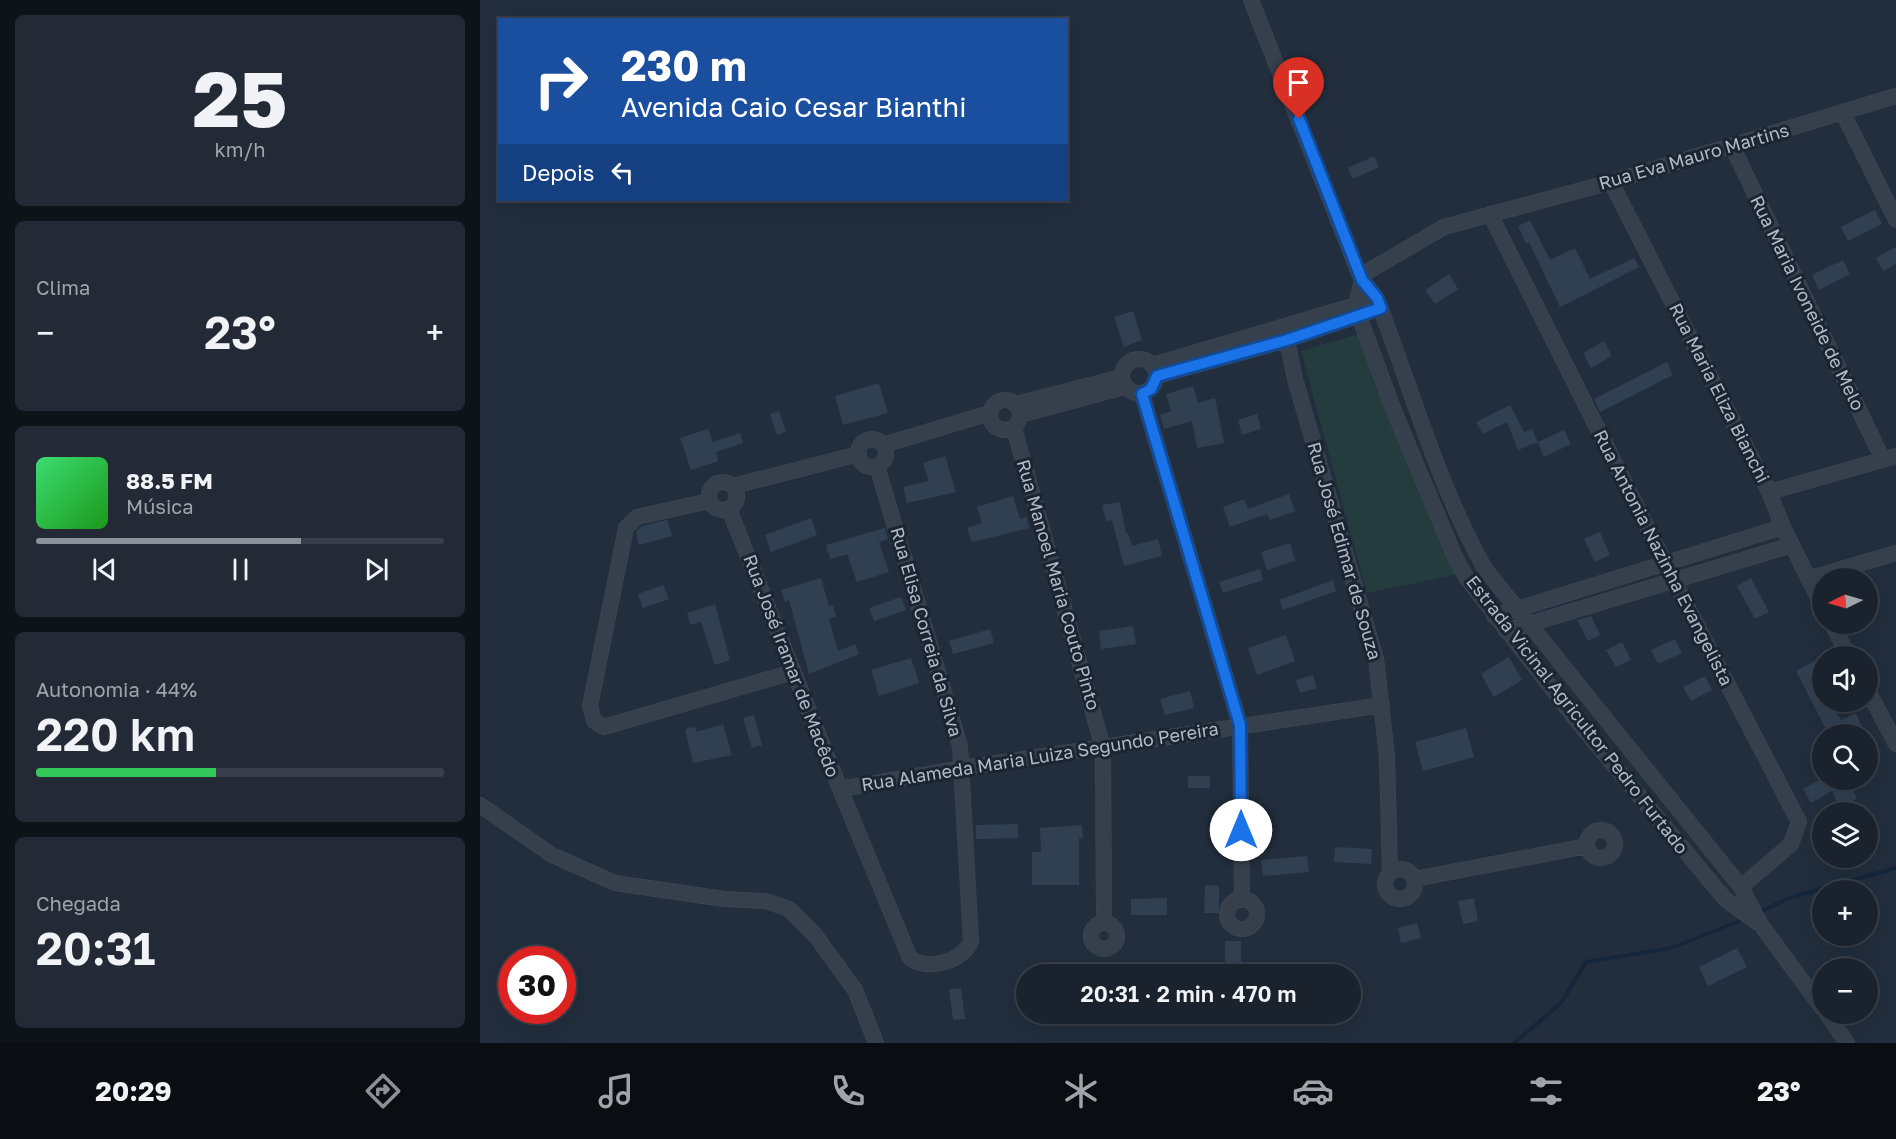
<!DOCTYPE html>
<html lang="pt">
<head>
<meta charset="utf-8">
<style>
	body { margin:0; font-family:"Golos Text",sans-serif; background:#232a36; color:#f1f3f6; height:100vh; display:flex; flex-direction:column; font-size:22px; white-space:nowrap }
	* { box-sizing:border-box; margin:0 }
	p { font-size:20px; color:#9fa4aa }
	.icon { flex:none; width:33px; height:33px; fill:none; stroke:currentColor; stroke-width:2; stroke-linecap:round; stroke-linejoin:round }
	.map { position:relative; flex:1; overflow:hidden }
	.drawer { display:flex; flex-direction:column; gap:15px; padding:15px; background:#0e1319; width:480px }
	.drawer>* { flex:none }
	.banner { position:absolute; left:18px; top:18px; width:570px; height:183px; border-radius:0px; box-shadow:0 6px 24px #0002,0 0 0 2px #383f4a; background:#1a4fa0; color:#fff; overflow:hidden }
	.needle { width:39px; rotate:265deg }
	.buttons { position:absolute; left:1332px; top:568px; display:grid; gap:12px }
	.buttons a { display:grid; place-items:center; width:66px; height:66px; border-radius:50%; background:#1a222e; box-shadow:0 6px 24px #0002,0 0 0 2px #383f4a; font-size:30px }
	.speed { position:absolute; left:18px; top:946px; display:flex; gap:12px; font-size:30px; font-weight:700; text-align:center }
	.speed>* { display:grid; place-content:center; width:78px; height:78px; border-radius:50%; background:#1a222e; box-shadow:0 6px 24px #0002,0 0 0 2px #383f4a; line-height:1 }
	.speed .limit { border:9px solid #d22; background:#fff; color:#111 }
	.pin { position:absolute; display:grid; place-items:center; width:51px; height:51px; color:#fff; margin:-62px -26px; border-radius:50% 50% 50% 0; rotate:-45deg; box-shadow:0 0 6px #0007 }
	.pin .icon { rotate:45deg }
	.me { position:absolute; width:66px; margin:-33px; rotate:0deg; stroke-linejoin:round; filter:drop-shadow(0 0 4px #0008) }
	.turn { display:flex; align-items:center; gap:21px; height:126px; padding:0 24px; font-size:27px }
	.turn .icon { width:78px; height:78px; stroke-width:2.5 }
	.turn b { display:block; font-size:42px; line-height:51px }
	.then { display:flex; align-items:center; height:57px; padding:0 24px; background:#0003; gap:12px; font-size:22px }
	.big { font-size:45px; font-weight:600; line-height:1.1 }
	.drawer .card { flex:1; display:flex; flex-direction:column; justify-content:center; gap:9px; min-width:0; padding:0 21px; border-radius:9px; background:#232a36 }
	.drawer .dial { align-items:center; gap:0 }
	.dial b { font-size:78px; line-height:1 }
	.song { display:flex; align-items:center; gap:18px }
	.cover { width:72px; height:72px; border-radius:9px; background:linear-gradient(135deg,hsl(140 70% 55%),hsl(120 70% 35%)) }
	.played { height:6px; border-radius:3px; background:linear-gradient(90deg,#8c9099 65%,#383f4a 65%) }
	.keys { display:flex; justify-content:space-around; direction:ltr }
	.heat { display:flex; justify-content:space-between; align-items:center; font-size:33px; direction:ltr }
	.charge { height:9px; border-radius:4px; background:linear-gradient(90deg,#34c759 44%,#383f4a 0) }
	.trip { position:absolute; left:536px; top:964px; width:345px; height:60px; border-radius:30px; background:#1a222e; box-shadow:0 6px 24px #0002,0 0 0 2px #383f4a; font-weight:600; line-height:60px; text-align:center }
	.tabs { display:flex; height:96px; justify-content:space-around; align-items:center; background:#0a0e12; color:#9fa4aa }
	.tabs .icon { width:42px; height:42px }
	.tabs .on { color:#8c9099 }
	.tabs b { font-size:27px; color:#f1f3f6 }
	main { display:flex; flex:1; min-height:0 }
	.map>svg:first-child { display:block }
	.green { fill:#243c3e }
	.lines { fill:none; stroke-linecap:round; stroke-linejoin:round }
	.stream { stroke:#15263b; stroke-width:4 }
	.building { fill:#314051 }
	.minor-casing { stroke:#3f4956; stroke-width:16 }
	.minor { stroke:#36404d; stroke-width:15 }
	.route-casing { stroke:#114b97; stroke-width:15 }
	.route { stroke:#1a73e8; stroke-width:10 }
	.labels { text-anchor:middle; stroke-width:6; stroke-linejoin:round; paint-order:stroke }
	.street-label { font-size:18px; fill:#b1bbc8; stroke:#1b2532 }
</style>
</head>
<body>
<main>
<section class="drawer">
<div class="card dial"><b>25</b><p>km/h</p></div>
<div class="card"><p>Clima</p>
<div class="heat"><a>−</a><b class="big">23°</b><a>+</a></div>
</div>
<div class="card">
<div class="song"><i class="cover"></i><div><b>88.5 FM</b><p>Música</p></div></div>
<div class="played"></div>
<div class="keys"><svg class="icon" aria-label="previous" viewBox="0 0 24 24"><path d="M18 5L8 12l10 7zM5 5v14"/></svg><svg class="icon" aria-label="pause" viewBox="0 0 24 24"><path d="M8 5v14M16 5v14"/></svg><svg class="icon" aria-label="next" viewBox="0 0 24 24"><path d="M6 5l10 7-10 7zM19 5v14"/></svg></div>
</div>
<div class="card"><p>Autonomia · 44%</p><b class="big">220 km</b><div class="charge"></div></div>
<div class="card"><p>Chegada</p><b class="big">20:31</b></div>
</section>
<div class="map">
<svg width="1416" height="1043" viewBox="0 0 1416 1043">
	<rect width="100%" height="100%" fill="#222e3d"/>
	<path class="green" d="M885 332 984 573 887 593 821 351Z"/>
	<g class="lines">
		<path class="stream" d="M1280 912 1309 898 1416 868
			M1034 1043 1081 1003 1106 962 1191 948 1265 919"/>
	</g>
	<path class="building" d="M894 156 899 167 873 179 868 168Z
		M1395 210 1402 224 1368 241 1361 227Z
		M1050 220 1070 260 1095 248 1110 279 1154 258 1159 267 1080 307 1049 242 1046 244 1038 226Z
		M1416 247V264L1403 271 1396 258Z
		M1363 260 1370 274 1339 290 1332 275Z
		M969 274 978 289 955 304 945 290Z
		M653 311 662 340 644 347 634 317Z
		M1124 341 1132 356 1111 368 1103 353Z
		M1187 362 1193 375 1120 412 1114 399Z
		M399 383 408 413 363 425 355 396Z
		M713 386 718 403 735 398 744 443 717 448 712 421 684 429 680 415 691 411 686 394Z
		M1030 405 1044 432 1052 429 1058 442 1038 450 1027 422 1003 434 996 422Z
		M299 411 306 432 297 435 290 414Z
		M777 414 781 429 762 435 758 420Z
		M228 429 233 442 260 433 263 443 236 452 238 461 211 470 200 438Z
		M1084 430 1091 444 1064 457 1058 442Z
		M465 456 476 492 427 503 423 487 449 481 443 463Z
		M809 494 815 511 790 520 787 514 750 527 743 507 764 499 768 509Z
		M533 496 540 519 546 517 549 528 492 542 487 528 502 523 497 507Z
		M640 502 646 534 648 533 652 546 678 539 682 556 644 566 632 520 626 521 622 505Z
		M331 518 337 535 291 552 285 535Z
		M187 520 192 536 159 545 156 532 162 526Z
		M405 528 408 539 399 542 409 572 377 582 367 554 350 559 346 545Z
		M1120 532 1130 555 1115 562 1104 539Z
		M810 543 815 561 787 570 781 552Z
		M780 569 783 580 743 593 739 582Z
		M341 578 349 606 353 605 356 617 349 619 358 651 375 644 379 654 329 674 309 600 305 602 301 590Z
		M1271 578 1289 612 1275 619 1257 586Z
		M853 580 856 591 803 610 799 600Z
		M183 585 189 599 163 608 158 594Z
		M421 597 426 610 394 621 389 608Z
		M235 604 250 660 235 665 221 622 211 625 207 613Z
		M1111 616 1120 635 1108 641 1097 620Z
		M653 626 656 644 621 649 619 631Z
		M510 629 514 643 473 654 469 641Z
		M806 635 815 661 777 675 768 648Z
		M1195 639 1202 653 1178 664 1171 650Z
		M1142 642 1151 660 1136 667 1126 650Z
		M1029 657 1042 680 1014 697 1001 674Z
		M431 658 439 683 399 696 391 670Z
		M1334 661 1342 678V702H1351L1361 720 1376 713 1385 735H1349L1316 671Z
		M833 675 837 688 820 693 816 680Z
		M1225 676 1232 690 1211 701 1203 687Z
		M710 691 714 708 685 715 680 699Z
		M274 715 282 745 272 748 263 718Z
		M243 724 252 755 213 763 205 729 215 727 217 732Z
		M986 728 994 757 943 771 935 742Z
		M708 776H730V788H708Z
		M1339 780H1372L1361 786 1364 792 1373 789 1377 799 1359 807 1352 791 1331 803 1323 789Z
		M538 824V838L496 839V825Z
		M602 825 603 838H599V885H552V852H561L560 828Z
		M855 847 892 849 891 864 854 862Z
		M827 856 829 872 783 876 781 860Z
		M725 885 739 886V913H724Z
		M687 898V915H651V899Z
		M994 898 998 921 983 924 978 901Z
		M937 923 941 938 921 943 918 928Z
		M745 941H761V968L745 967Z
		M1257 948 1267 967 1228 986 1219 967Z
		M481 988 485 1019 473 1020 469 989Z"/>
	<g class="lines">
		<defs>
			<path id="minor" d="M771 0 880 276 897 299C931 388 958 485 1005 569L1261 887 1281 925 1342 1008
				M1363 113 1416 220
				M1252 146 1403 460
				M1131 182 1289 492 1303 527 1342 606
				M1010 214 1193 579 1319 822 1311 844 1261 887
				M880 276 964 227 1131 182 1416 96
				M882 280 876 305 879 316 914 411 975 557 986 577 1097 721 1245 899 1278 923
				M807 340 815 379 896 659 907 756 910 873
				M642 376a17 17 0 1 1 34 0a17 17 0 1 1-34 0Z
				M673 365 886 302
				M677 376 807 340 901 308
				M662 394 760 725 762 900
				M510 415a15 15 0 1 1 30 0a15 15 0 1 1-30 0Z
				M536 404 642 377
				M540 415 644 387
				M534 428 623 748 624 923
				M378 453a14 14 0 1 1 28 0a14 14 0 1 1-28 0Z
				M403 445 510 413
				M229 496a14 14 0 1 1 28 0a14 14 0 1 1-28 0Z
				M253 486 379 454
				M1289 492 1416 456
				M229 501 157 517 146 528 110 706 114 721 124 727 313 672
				M249 509 360 789 430 958C446 972 484 961 491 941L480 746 397 466
				M1328 579 1416 553
				M1014 616 1303 527
				M1352 624 1369 657
				M1026 631 1312 545
				M1388 691 1416 744
				M360 789 483 768 902 705
				M0 805 72 855 135 883 244 899 286 901 309 909 335 935 375 990 396 1043
				M1107 844a14 14 0 1 1 28 0a14 14 0 1 1-28 0Z
				M905 884a15 15 0 1 1 30 0a15 15 0 1 1-30 0Z
				M935 879 1107 846
				M747 914a15 15 0 1 1 30 0a15 15 0 1 1-30 0Z
				M611 936a13 13 0 1 1 26 0a13 13 0 1 1-26 0Z
				M1347 1014 1367 1043"/>
		</defs>
		<use href="#minor" class="minor-casing"/>
		<use href="#minor" class="minor"/>
	</g>
	<g class="lines">
		<defs>
			<path id="route" d="M761 830 760 725 662 394 671 389 677 376 807 340 901 308 897 298 882 280 819 119"/>
		</defs>
		<use href="#route" class="route-casing"/>
		<use href="#route" class="route"/>
	</g>
	<g class="labels">
		<g class="street-label">
			<text transform="translate(1214 157) rotate(-16)" y="6">Rua Eva Mauro Martins</text>
			<text transform="translate(1327 303) rotate(64)" y="6">Rua Maria Ivoneide de Melo</text>
			<text transform="translate(1239 393) rotate(63)" y="6">Rua Maria Eliza Bianchi</text>
			<text transform="translate(864 551) rotate(74)" y="6">Rua José Edimar de Souza</text>
			<text transform="translate(1183 558) rotate(63)" y="6">Rua Antonia Nazinha Evangelista</text>
			<text transform="translate(578 585) rotate(74)" y="6">Rua Manoel Maria Couto Pinto</text>
			<text transform="translate(446 632) rotate(74)" y="6">Rua Elisa Correia da Silva</text>
			<text transform="translate(311 666) rotate(69)" y="6">Rua José Iramar de Macêdo</text>
			<text transform="translate(1097 715) rotate(52)" y="6">Estrada Vicinal Agricultor Pedro Furtado</text>
			<text transform="translate(560 757) rotate(-9)" y="6">Rua Alameda Maria Luiza Segundo Pereira</text>
		</g>
	</g>
</svg>
<div class="buttons">
<a><svg class="needle" viewBox="-14 -14 28 28"><path d="M0-13l5 13h-10z" fill="#e53935"/><path d="M0 13l5-13h-10z" fill="#9fa4aa"/></svg></a>
<a><svg class="icon" aria-label="sound" viewBox="0 0 24 24"><path d="M4 9h4l5-4v14l-5-4H4zM17 9q2 3 0 6"/></svg></a>
<a><svg class="icon" aria-label="search" viewBox="0 0 24 24"><circle cx="10" cy="10" r="6"/><path d="M15 15l6 6"/></svg></a>
<a><svg class="icon" aria-label="layers" viewBox="0 0 24 24"><path d="M12 4l9 5-9 5-9-5zM3 14l9 5 9-5"/></svg></a>
<a>+</a>
<a>−</a>
</div>
<div class="speed"><div class="limit">30</div></div>
<div class="pin" style="left:819px;top:119px;background:#d93025"><svg class="icon" aria-label="arrive" viewBox="0 0 24 24"><path d="M6 21V4h12l-3 4 3 4H6"/></svg></div>
<svg class="me" style="left:761px;top:830px" viewBox="-20 -20 40 40"><circle r="19" fill="#fff"/><path d="M0-13L10 11 0 6-10 11z" fill="#1a73e8"/></svg>
<div class="trip">20:31 · 2 min · 470 m</div>
<div class="banner">
<div class="turn"><svg class="icon" aria-label="right" viewBox="0 0 24 24"><path d="M7 20v-9h11M14 6l5 5-5 5"/></svg><div><b>230 m</b>Avenida Caio Cesar Bianthi</div></div>
<div class="then">Depois<svg class="icon" aria-label="left" viewBox="0 0 24 24"><path d="M17 20v-9H6M10 6l-5 5 5 5"/></svg></div>
</div>
</div>
</main>
<nav class="tabs">
<b>20:29</b>
<svg class="icon on" aria-label="directions" viewBox="0 0 24 24"><path d="M12 3l9 9-9 9-9-9zM9 14v-3h6M13 9l2 2-2 2"/></svg>
<svg class="icon" aria-label="music" viewBox="0 0 24 24"><path d="M9 18V5l10-2v13"/><circle cx="6" cy="18" r="3"/><circle cx="16" cy="16" r="3"/></svg>
<svg class="icon" aria-label="phone" viewBox="0 0 24 24"><path d="M5 4h4l2 5-3 2q2 4 5 5l2-3 5 2v4C11 20 4 13 5 4z"/></svg>
<svg class="icon" aria-label="climate" viewBox="0 0 24 24"><path d="M12 3v18M4 7l16 10M4 17L20 7"/></svg>
<svg class="icon" aria-label="car" viewBox="0 0 24 24"><path d="M5 17H2v-5l4-1 3-4h7l3 4 3 1v5h-3M9 17h6M6 11h13"/><circle cx="7" cy="17" r="2"/><circle cx="17" cy="17" r="2"/></svg>
<svg class="icon" aria-label="filters" viewBox="0 0 24 24"><path d="M4 7h16M4 17h16"/><circle cx="9" cy="7" r="2"/><circle cx="15" cy="17" r="2"/></svg>
<b>23°</b>
</nav>
</body>
</html>
